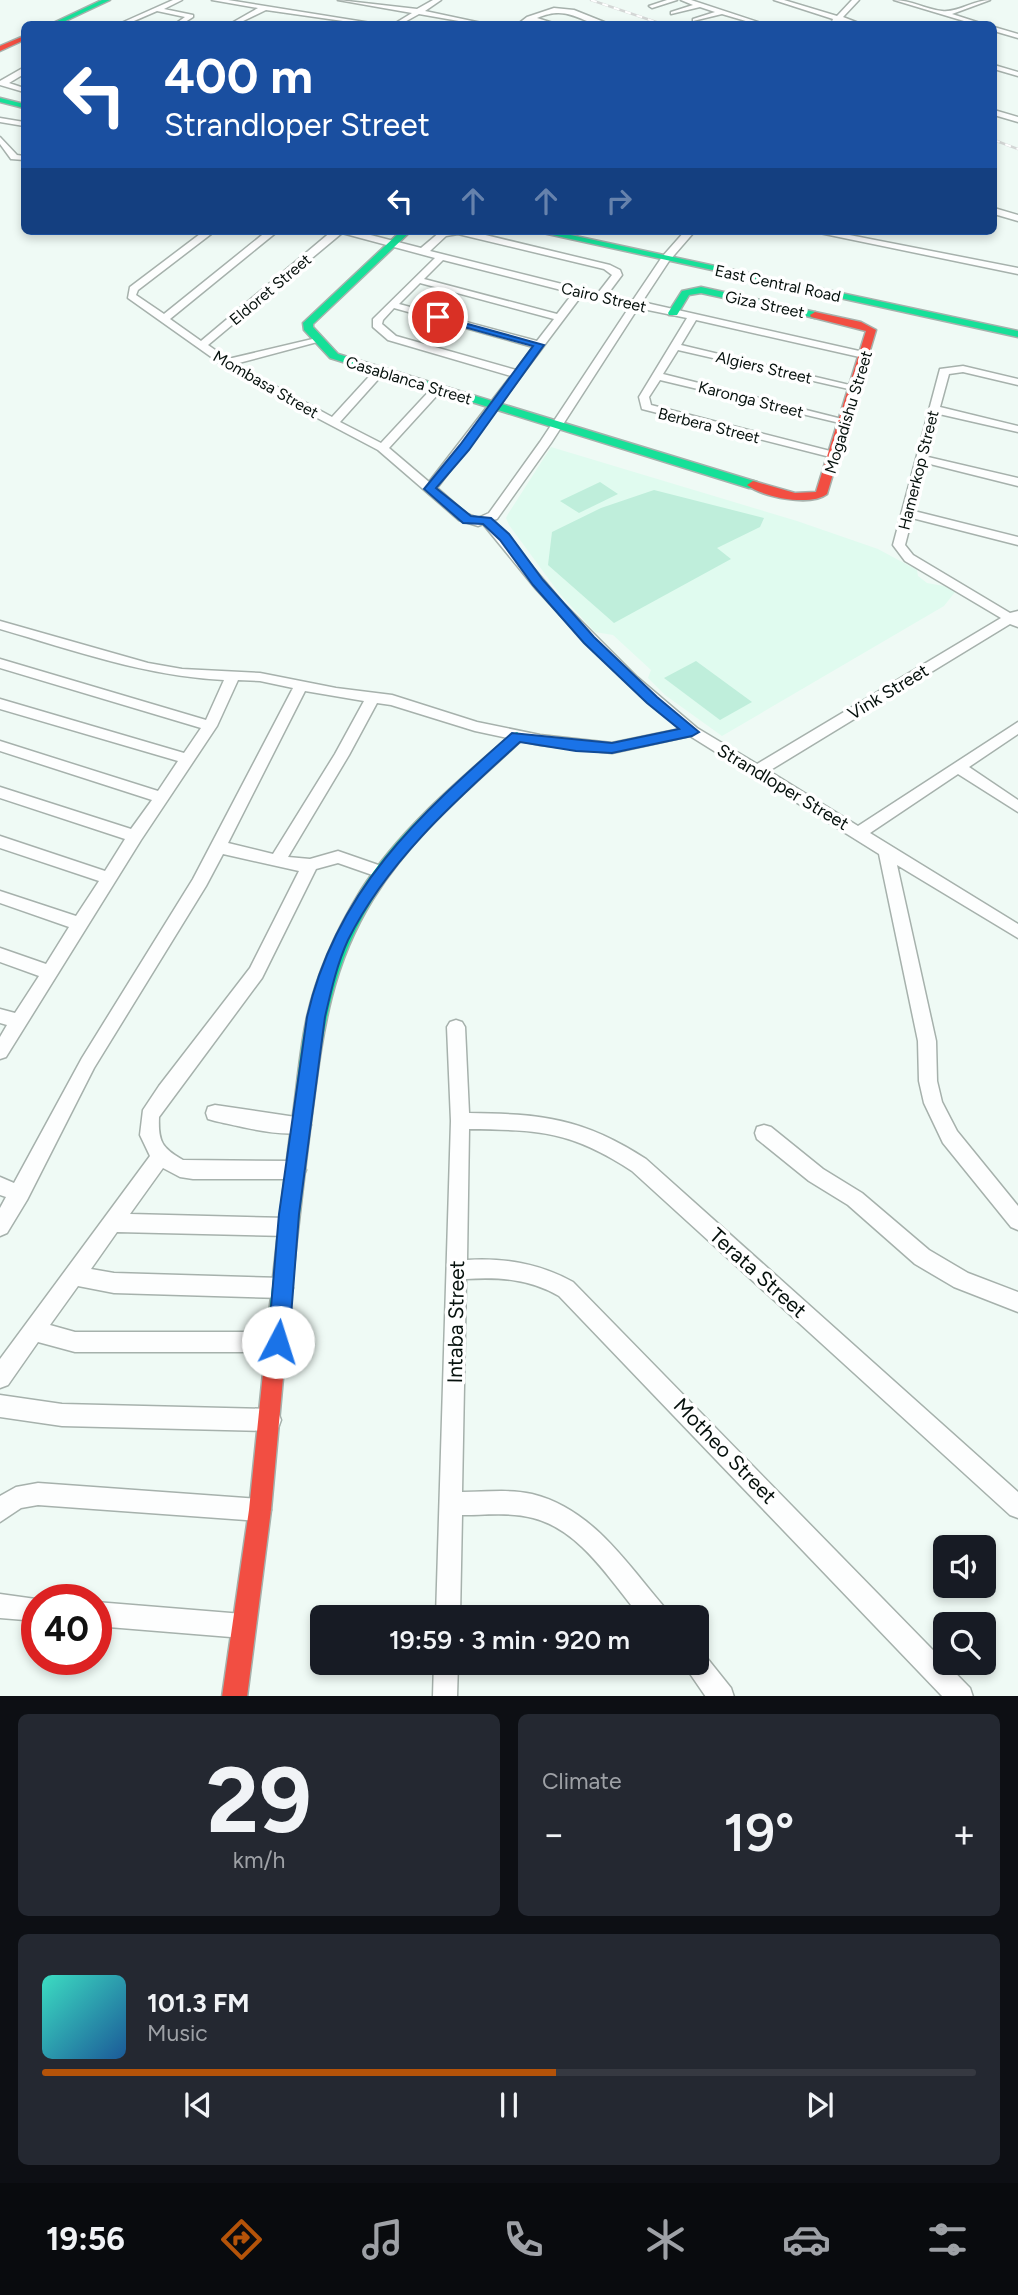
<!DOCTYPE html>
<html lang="en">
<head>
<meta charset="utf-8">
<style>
	body { margin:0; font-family:Figtree,sans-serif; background:#242831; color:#f1f3f6; height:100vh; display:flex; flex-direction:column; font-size:26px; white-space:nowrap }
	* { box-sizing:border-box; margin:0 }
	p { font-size:23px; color:#9ea1a6 }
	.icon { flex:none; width:38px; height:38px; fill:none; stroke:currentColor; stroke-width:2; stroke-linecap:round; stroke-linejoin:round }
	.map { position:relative; height:1696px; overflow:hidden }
	.sheet { display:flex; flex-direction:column; gap:18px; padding:18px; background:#0d0f14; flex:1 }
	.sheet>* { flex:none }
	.top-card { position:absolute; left:21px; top:21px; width:976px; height:214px; border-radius:10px; box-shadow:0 4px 10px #0003; background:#1a4fa0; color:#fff; overflow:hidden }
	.fabs { position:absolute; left:933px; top:1535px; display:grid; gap:14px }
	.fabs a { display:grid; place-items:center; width:63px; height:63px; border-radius:10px; background:#171b24; box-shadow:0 4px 10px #0003; font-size:35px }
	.speed { position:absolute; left:21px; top:1584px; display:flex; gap:14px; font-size:35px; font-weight:700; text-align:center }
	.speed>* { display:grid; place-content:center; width:91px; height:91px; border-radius:50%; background:#171b24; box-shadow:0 4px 10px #0003; line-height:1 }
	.speed .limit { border:10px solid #d22; background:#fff; color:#111 }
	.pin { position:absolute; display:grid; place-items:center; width:60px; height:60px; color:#fff; margin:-30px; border:4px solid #fff; border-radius:50%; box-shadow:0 2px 7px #0007 }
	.me { position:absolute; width:77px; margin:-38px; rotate:5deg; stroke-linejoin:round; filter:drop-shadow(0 0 5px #0008) }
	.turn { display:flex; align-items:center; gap:24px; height:147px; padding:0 28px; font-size:32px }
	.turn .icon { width:91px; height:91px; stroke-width:2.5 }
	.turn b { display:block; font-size:49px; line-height:60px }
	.lanes { display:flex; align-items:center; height:66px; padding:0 28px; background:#0003; justify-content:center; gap:35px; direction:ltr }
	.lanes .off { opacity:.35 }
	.big { font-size:52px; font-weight:600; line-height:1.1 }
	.sheet .tile { flex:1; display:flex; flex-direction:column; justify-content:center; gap:10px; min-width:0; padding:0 24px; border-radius:10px; background:#242831 }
	.sheet .dial { align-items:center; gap:0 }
	.dial b { font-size:91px; line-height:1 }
	.song { display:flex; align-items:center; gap:21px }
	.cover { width:84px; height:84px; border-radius:10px; background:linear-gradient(135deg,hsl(170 70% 55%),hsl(210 70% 35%)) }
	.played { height:7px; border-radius:4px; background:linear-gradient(90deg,#b45309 55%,#363941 55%) }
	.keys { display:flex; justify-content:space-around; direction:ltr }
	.heat { display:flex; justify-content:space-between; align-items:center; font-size:38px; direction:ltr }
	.sheet .tiles { flex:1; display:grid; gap:18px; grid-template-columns:1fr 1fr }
	.tile:last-child { grid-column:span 2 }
	.trip { position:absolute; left:310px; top:1605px; width:399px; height:70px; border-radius:10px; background:#171b24; box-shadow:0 4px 10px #0003; font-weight:600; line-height:70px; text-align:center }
	.menu { display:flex; height:112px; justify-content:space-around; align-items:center; background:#090b0e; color:#9ea1a6 }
	.menu .icon { width:49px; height:49px }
	.menu .selected { color:#b45309 }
	.menu b { font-size:32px; color:#f1f3f6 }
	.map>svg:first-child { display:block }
	.built { fill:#e0fbef }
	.green { fill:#bfeedb }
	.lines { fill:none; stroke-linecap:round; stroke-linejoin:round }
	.street-casing { stroke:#a6b1ac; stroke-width:3 }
	.fast-casing { stroke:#a6b1ac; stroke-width:3 }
	.jam-casing { stroke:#a6b1ac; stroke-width:3 }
	.street { fill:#fdfefe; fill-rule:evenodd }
	.fast { fill:#16e098; fill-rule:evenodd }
	.jam { fill:#f24e42; fill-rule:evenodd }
	.rail-casing { stroke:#d4d7d6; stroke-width:2.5 }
	.rail { stroke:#fff; stroke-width:2; stroke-dasharray:6; stroke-linecap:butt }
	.route { fill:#1a73e8; stroke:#114b97; stroke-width:2 }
	.labels { text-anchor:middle; stroke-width:7; stroke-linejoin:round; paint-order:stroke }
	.far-street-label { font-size:16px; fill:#06110d; stroke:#fff }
	.street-label { font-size:18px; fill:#06110d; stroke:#fff }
	.near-street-label { font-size:21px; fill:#06110d; stroke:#fff }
</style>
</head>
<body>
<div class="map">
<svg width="1018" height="1697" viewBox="0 0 1018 1697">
	<rect width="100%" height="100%" fill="#effaf5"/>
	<path class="built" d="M551 447 797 521 878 549 917 570 918 576 927 583 944 586 955 592 944 606 722 736 665 695 648 678 651 670 613 635 595 632 559 593 509 525 506 518 508 514Z"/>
	<path class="green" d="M600 482 618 494 579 513 560 501Z
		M654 490 764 518 760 527 717 548 731 559 614 623 548 565 552 532 601 508Z
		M696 661 752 702 720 720 664 678Z"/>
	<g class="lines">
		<defs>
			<path id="street" d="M173 0H182L164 9 193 15V17L182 24H175L185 17 157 11 127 24H119Z
				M212 0H228L377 24H364L266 10 237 24H230L258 8Z
				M338 0 417 9 433 0H441L425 11 486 24H476L419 14 401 24H394L412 13Z
				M667 0H677L652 8 649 6Z
				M681 0H691L764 24H756L722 14 693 21V19L715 12 700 7 671 14V12L693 5Z
				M774 0H784L837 16 852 0H859L843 17 861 24 839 21 831 24 833 19Z
				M894 0C911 0 925 9 942 11 957 13 974 0 990 0L952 14 983 24H974Z
				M554 8 574 10 609 24C581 27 572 3 537 18L556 24 532 21 525 24H518L527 17Z
				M994 27 1018 34V38L994 31Z
				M994 65 1018 72V76L994 69Z
				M21 69H24V74L9 83 24 88V92L0 85V81Z
				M994 110 1018 117V122L994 115Z
				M0 118 24 122V126L0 122Z
				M0 137 17 155 24 156V160L11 159 0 144Z
				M994 208 1018 215V221L994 214Z
				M204 231H215L138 290 136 295 164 314 267 231H278L170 319 201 341 332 231H355L421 248 440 232 469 231 610 265 620 270 622 275 607 295 633 300 662 257 685 231H695L669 261 642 302 868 353V357L864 358 696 320 681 345 858 387 853 390 678 350 663 374 850 421 844 424 660 380 649 397 651 405 838 453 840 455 834 458 642 409 639 397 687 318 638 308 551 443 497 519 493 520 563 603 637 677 697 728 757 764 1001 618 905 561 893 545 940 369 963 366 1018 379V385L963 372 949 374 940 407 1018 426V432L939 414 928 457 1018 478V486L926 463 914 511 1018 537V545L912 518 905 545 913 555 1010 613 1018 611V627L1010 624 769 771 858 826 1018 722V734L969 767 1018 800V812L958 774 870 833 1018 924V938L897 865 936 1041 937 1081 942 1102 957 1131 1018 1206V1230L1011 1227 943 1143 924 1103 919 1081 918 1041 879 854 690 736 612 753 540 745 475 731 391 705 377 703 349 755 288 857 310 859 338 851 387 868 389 872 387 876 381 878 338 863 316 869 262 978 159 1117C158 1142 162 1148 183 1160L296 1161 303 1164 306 1170 303 1176 296 1179H193L180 1177 163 1168 130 1214 288 1218 295 1221 298 1227 295 1233 288 1236 117 1232 91 1269 114 1273 283 1278 290 1281 293 1288 290 1295 283 1298 114 1293 78 1286 50 1325 75 1332H278L285 1335 289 1342 285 1349 278 1352H75L38 1342 8 1385 0 1388V1359L150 1156 140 1135 143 1110 159 1086 250 968 299 871 223 854 206 886 94 1068 27 1200 7 1233 0 1236V1208L6 1197 0 1195V1177L14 1183 82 1058 193 879 293 688 260 681 238 680 217 726 141 840 6 1057 0 1059V1037L7 1025 0 1023V1009L15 1013 39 976 0 962V948L46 964 69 927 0 903V891L76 916 99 881 0 848V836L105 871 125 839 0 798V787L131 829 152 800 0 751V741L158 791 178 761 0 709V699L184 753 201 728 0 668V659L206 720 224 680C145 676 76 651 0 629V621L148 663 182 669 260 673 336 688 392 695 477 722 540 735 612 743 680 729 590 647 536 589 483 524 478 526 459 520 378 450 238 376 128 298 130 287ZM342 233 435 258 373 319V327L388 340 511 376 429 482 389 448 441 391V387H433L381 443 340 422 383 374V370H375L332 417 235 364 321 341V337L228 359 208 345ZM458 234 604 269 612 275 598 293 430 251 446 236ZM443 260 573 293 557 314 424 279ZM420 283 554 319 537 341 399 304ZM582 295 630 306 540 442 489 513 478 518 467 514 437 488ZM394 308 533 347 516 370 396 336 382 324 383 320ZM305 691 364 701 335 754 273 854 228 843Z
				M810 231H829L1018 268V274Z
				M456 1020 462 1022 465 1027 469 1113C542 1114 583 1118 646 1159L1018 1492V1518L1010 1515 632 1171C571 1131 540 1130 469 1129L467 1260C506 1258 538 1263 573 1282L970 1688 973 1697H943L559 1296C529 1279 500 1277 466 1279L462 1492C485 1492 510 1489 532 1494 593 1509 627 1564 665 1608L668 1617H641C611 1582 581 1530 533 1518 511 1512 485 1515 462 1515L460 1617H436L451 1121 447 1027 450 1022Z
				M215 1105 309 1119 311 1125 309 1131C285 1139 239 1126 215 1121L208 1119 206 1113 208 1107Z
				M764 1125 771 1127 823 1169 862 1193 929 1250 968 1273 1018 1292V1312L954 1287 915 1264 848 1205 809 1181 757 1139 755 1133 757 1127Z
				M0 1395 62 1404 270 1409 278 1412 281 1420 278 1428 270 1431 62 1426 0 1417Z
				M38 1483 260 1499 268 1502 271 1510 268 1518 260 1521 38 1505 21 1508 0 1522V1496L16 1487Z
				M0 1594 43 1600H37V1621L0 1618Z
				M96 1602 243 1614 252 1617 255 1626 252 1635 243 1638 96 1626Z
				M696 1651 703 1653 731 1688 734 1697H706L682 1662H696Z
				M434 1662H458L457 1697H433Z"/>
			<path id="fast" d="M102 0H110L59 24H51Z
				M0 98 24 104V108L0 102Z
				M401 231H411L313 324V327L338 354 757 482V488H749L330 358 304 330 303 323Z
				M534 231H552L1018 331V337Z
				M701 287 815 312 820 315 815 318 701 293 689 295 677 315H669L668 313 682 291Z
				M517 732 524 737 522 740C469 789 411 837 373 899 328 971 322 1041 311 1122 302 1193 294 1263 287 1334L284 1341 277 1344 270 1341 267 1334C274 1265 282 1197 291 1128 297 1091 299 1053 307 1017 317 973 337 929 361 890 400 829 458 781 512 734Z"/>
			<path id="jam" d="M24 36V40L0 51V46Z
				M815 312 861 322 876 330 827 494C810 507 763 497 747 485L753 481 795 493 816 492 866 331 811 317 810 315Z
				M277 1324 284 1327 287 1334 271 1510 247 1697H222L249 1510 267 1334 270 1327Z"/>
		</defs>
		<use href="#street" class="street-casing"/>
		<use href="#fast" class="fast-casing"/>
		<use href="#jam" class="jam-casing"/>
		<use href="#street" class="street"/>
		<use href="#fast" class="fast"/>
		<use href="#jam" class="jam"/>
		<defs>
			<path id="rail" d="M591 0 662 24
				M994 140 1018 149"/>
		</defs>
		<use href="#rail" class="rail-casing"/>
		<use href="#rail" class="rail"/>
	</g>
	<path class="route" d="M435 315 544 345 469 450 436 488 471 516 491 518 509 534 543 580 594 637 657 697 699 732 692 736 612 753 576 751 520 742C456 800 387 861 348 940 337 964 331 991 325 1017L299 1214 289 1342 286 1349 278 1353 271 1349 268 1342 279 1214 307 1017C336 890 418 816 512 733L612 743 679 729 647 703 584 643 533 585 500 540 483 524 463 523 424 489 460 445 533 346 435 319Z"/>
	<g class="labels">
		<g class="far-street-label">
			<text transform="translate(778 283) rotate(12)" y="6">East Central Road</text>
			<text transform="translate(270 289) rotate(-40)" y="6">Eldoret Street</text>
			<text transform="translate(604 297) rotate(13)" y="6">Cairo Street</text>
			<text transform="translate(765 304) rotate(12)" y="6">Giza Street</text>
			<text transform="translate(764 367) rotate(13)" y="6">Algiers Street</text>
			<text transform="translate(409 380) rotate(17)" y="6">Casablanca Street</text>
			<text transform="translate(266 384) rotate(30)" y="6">Mombasa Street</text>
			<text transform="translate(751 399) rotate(14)" y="6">Karonga Street</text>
			<text transform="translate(848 412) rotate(-73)" y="6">Mogadishu Street</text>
			<text transform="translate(709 425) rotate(14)" y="6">Berbera Street</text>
			<text transform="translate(918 470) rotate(-76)" y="6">Hamerkop Street</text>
		</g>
		<g class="street-label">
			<text transform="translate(888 692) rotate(-31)" y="6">Vink Street</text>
			<text transform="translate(783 787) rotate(31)" y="6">Strandloper Street</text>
		</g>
		<g class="near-street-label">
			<text transform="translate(758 1273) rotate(42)" y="7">Terata Street</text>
			<text transform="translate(456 1322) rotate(-89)" y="7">Intaba Street</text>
			<text transform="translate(725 1451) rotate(46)" y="7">Motheo Street</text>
		</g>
	</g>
</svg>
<div class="fabs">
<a><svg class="icon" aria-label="sound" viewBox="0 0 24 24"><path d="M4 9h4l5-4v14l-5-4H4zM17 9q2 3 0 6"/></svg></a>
<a><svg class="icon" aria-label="search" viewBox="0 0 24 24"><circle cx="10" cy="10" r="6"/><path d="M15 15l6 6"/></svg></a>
</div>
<div class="speed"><div class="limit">40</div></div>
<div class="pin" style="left:438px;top:317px;background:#d93025"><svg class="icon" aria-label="arrive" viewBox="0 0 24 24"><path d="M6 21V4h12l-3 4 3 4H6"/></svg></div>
<svg class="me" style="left:278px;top:1342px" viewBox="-20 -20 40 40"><circle r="19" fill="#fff"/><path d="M0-13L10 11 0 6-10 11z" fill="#1a73e8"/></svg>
<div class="trip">19:59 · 3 min · 920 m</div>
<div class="top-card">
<div class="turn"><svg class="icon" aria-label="left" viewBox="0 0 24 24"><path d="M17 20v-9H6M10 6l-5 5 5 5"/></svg><div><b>400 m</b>Strandloper Street</div></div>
<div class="lanes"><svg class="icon" aria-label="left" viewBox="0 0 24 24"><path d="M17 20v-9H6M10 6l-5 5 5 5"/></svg><svg class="icon off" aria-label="ahead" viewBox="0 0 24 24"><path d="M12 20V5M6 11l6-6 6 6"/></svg><svg class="icon off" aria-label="ahead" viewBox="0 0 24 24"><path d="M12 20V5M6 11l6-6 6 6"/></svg><svg class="icon off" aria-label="right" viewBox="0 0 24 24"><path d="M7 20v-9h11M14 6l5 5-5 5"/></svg></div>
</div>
</div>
<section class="sheet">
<div class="tiles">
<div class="tile dial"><b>29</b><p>km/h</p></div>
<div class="tile"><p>Climate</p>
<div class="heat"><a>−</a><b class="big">19°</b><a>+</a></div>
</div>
<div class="tile">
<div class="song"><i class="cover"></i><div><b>101.3 FM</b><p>Music</p></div></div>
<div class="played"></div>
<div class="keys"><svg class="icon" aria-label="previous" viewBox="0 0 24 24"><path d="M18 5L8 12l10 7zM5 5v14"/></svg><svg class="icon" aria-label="pause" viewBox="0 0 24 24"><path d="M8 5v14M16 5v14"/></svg><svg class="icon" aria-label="next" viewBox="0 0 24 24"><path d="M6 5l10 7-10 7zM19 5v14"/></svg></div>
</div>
</div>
</section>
<nav class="menu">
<b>19:56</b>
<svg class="icon selected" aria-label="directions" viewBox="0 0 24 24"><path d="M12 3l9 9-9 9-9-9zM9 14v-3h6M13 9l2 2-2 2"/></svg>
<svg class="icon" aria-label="music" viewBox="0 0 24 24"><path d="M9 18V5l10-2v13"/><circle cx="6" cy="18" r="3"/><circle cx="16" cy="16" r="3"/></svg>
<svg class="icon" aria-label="phone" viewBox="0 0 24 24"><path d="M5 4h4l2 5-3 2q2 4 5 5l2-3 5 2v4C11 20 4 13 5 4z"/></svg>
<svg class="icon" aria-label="climate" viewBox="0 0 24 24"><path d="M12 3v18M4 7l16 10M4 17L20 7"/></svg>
<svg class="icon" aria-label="car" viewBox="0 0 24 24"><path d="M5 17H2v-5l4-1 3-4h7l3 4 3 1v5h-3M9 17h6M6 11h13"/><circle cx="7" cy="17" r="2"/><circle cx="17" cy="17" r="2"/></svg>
<svg class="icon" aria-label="filters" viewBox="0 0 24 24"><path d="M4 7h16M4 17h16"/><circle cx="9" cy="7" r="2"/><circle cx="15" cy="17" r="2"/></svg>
</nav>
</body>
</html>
